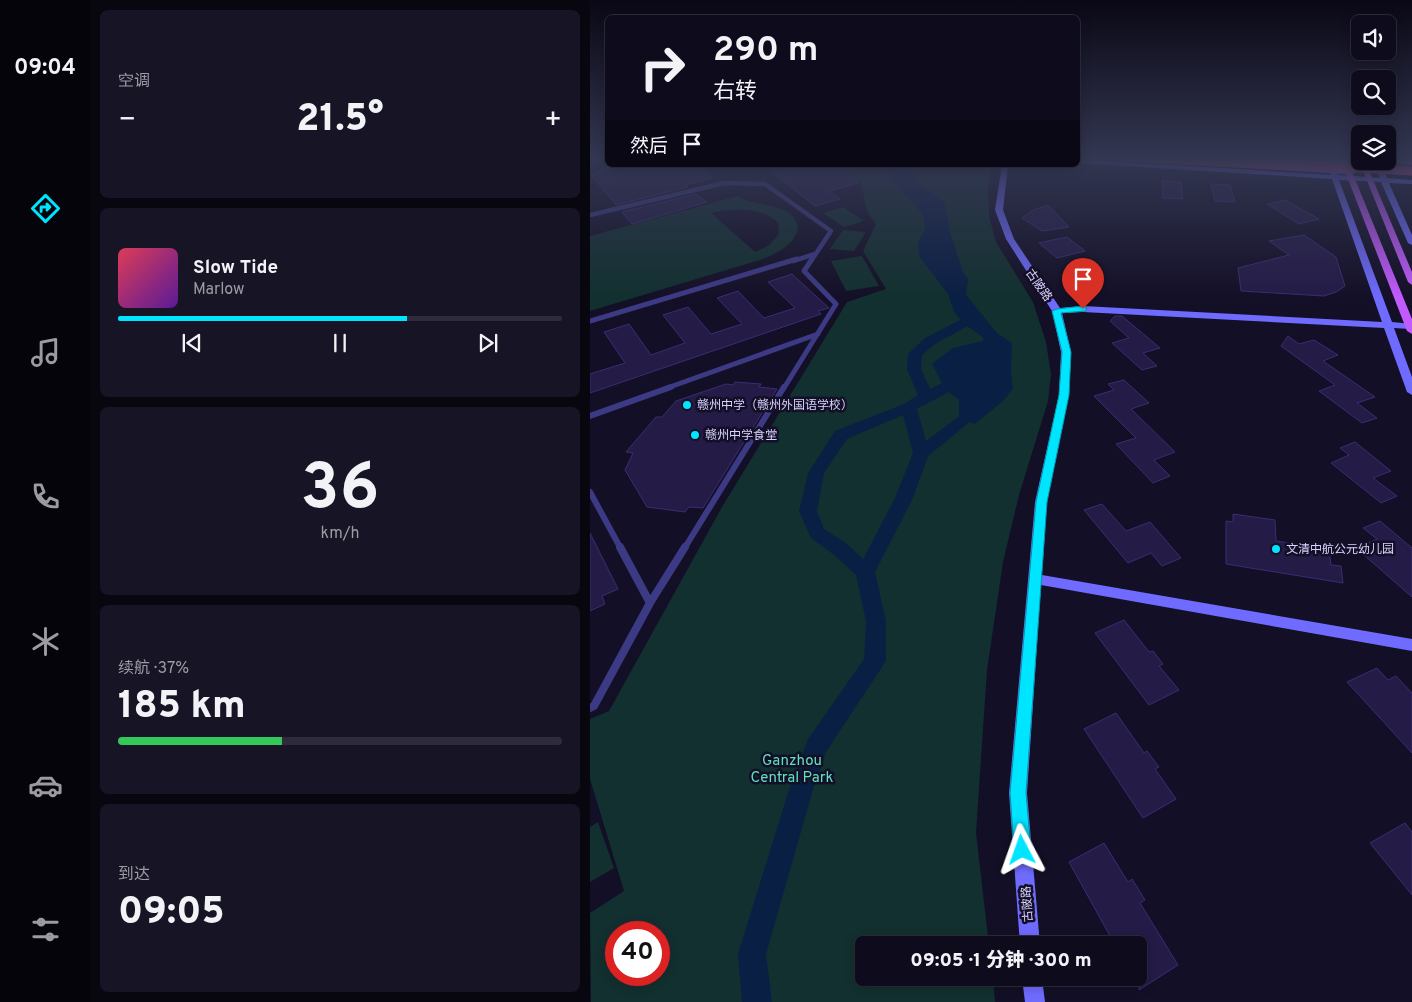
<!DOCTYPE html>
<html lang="zh">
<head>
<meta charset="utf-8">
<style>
	body { margin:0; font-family:Overpass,"Noto Sans SC",sans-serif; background:#171425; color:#f1f3f6; height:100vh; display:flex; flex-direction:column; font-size:19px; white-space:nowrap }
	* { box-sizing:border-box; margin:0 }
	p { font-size:16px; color:#9b9ba3 }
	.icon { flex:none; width:28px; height:28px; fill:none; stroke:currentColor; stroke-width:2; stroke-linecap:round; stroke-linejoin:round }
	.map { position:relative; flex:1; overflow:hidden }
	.details { display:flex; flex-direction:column; gap:10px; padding:10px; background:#08060f; width:500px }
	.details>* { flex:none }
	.hud { position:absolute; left:15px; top:15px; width:475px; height:152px; border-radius:8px; box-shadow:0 2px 12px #0003,0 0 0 1px #2e2b3b; background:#0e0b1c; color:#f1f3f6; overflow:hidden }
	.controls { position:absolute; left:761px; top:15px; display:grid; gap:10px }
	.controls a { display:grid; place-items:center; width:45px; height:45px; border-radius:8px; background:#0e0b1c; box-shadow:0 2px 12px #0003,0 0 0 1px #2e2b3b; font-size:25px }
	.speed { position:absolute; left:15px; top:921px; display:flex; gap:10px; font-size:25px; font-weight:700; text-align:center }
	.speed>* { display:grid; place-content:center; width:65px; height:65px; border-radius:50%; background:#0e0b1c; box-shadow:0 2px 12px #0003,0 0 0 1px #2e2b3b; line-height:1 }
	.speed .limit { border:8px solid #d22; background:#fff; color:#111 }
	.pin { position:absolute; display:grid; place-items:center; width:42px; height:42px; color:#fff; margin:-51px -21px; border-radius:50% 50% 50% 0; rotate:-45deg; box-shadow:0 0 5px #0007 }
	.pin .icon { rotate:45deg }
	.me { position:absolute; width:55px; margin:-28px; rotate:356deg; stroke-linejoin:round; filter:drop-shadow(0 0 4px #0008) }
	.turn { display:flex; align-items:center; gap:18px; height:105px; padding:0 25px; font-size:22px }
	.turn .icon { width:65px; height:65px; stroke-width:2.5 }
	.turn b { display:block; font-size:35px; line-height:42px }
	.then { display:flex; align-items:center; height:48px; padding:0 25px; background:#0003; gap:10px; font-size:19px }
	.big { font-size:38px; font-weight:800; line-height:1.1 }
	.details .widget { flex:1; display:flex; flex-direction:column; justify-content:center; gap:8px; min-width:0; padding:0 18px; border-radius:8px; background:#171425 }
	.details .dial { align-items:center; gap:0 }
	.dial b { font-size:65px; line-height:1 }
	.song { display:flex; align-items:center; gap:15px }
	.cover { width:60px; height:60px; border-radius:8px; background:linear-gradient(135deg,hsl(350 70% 55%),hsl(270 70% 35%)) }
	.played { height:5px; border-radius:2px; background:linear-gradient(90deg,#00e5ff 65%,#2e2b3b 65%) }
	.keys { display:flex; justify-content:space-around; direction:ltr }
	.heat { display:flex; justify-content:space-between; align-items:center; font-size:28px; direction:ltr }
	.charge { height:8px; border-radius:4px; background:linear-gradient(90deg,#34c759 37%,#2e2b3b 0) }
	.trip { position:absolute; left:265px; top:936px; width:292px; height:50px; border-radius:8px; background:#0e0b1c; box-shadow:0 2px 12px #0003,0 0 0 1px #2e2b3b; font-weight:800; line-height:50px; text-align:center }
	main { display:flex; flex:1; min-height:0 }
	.tabs { display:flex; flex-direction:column; width:90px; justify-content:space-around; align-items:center; background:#06040b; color:#9b9ba3 }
	.tabs .icon { width:35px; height:35px }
	.tabs .current { color:#00e5ff }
	.tabs b { font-size:22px; color:#f1f3f6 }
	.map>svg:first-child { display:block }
	.green { fill:#12302f; fill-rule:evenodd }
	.water { fill:#0a1f44 }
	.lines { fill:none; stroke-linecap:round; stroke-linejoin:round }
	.canal { fill:#0a1f44; fill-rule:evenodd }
	.building { fill:#241b47; stroke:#3b2d73 }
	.lane-far3 { stroke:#3d3a85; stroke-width:4.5 }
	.lane-far2 { stroke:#3d3a85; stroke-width:5 }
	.lane-far1 { stroke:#3d3a85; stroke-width:6 }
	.lane { stroke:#3d3a85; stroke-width:8 }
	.secondary { fill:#6f6bff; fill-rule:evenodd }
	.primary { fill:#c25bff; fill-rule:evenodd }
	.highway { fill:#ff4fa3; fill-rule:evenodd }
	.highway-bridge { stroke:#ff4fa3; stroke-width:9 }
	.route { fill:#00e5ff; stroke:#0095a6 }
	.poi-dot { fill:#00e5ff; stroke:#130f26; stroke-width:2 }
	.labels { text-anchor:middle; stroke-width:5; stroke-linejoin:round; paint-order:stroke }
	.street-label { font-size:12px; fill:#d9d4ff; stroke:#130f26 }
	.poi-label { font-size:12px; fill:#d9d4ff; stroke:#130f26; text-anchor:start }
	.near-park-label { font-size:15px; fill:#5fe0c0; stroke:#130f26 }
</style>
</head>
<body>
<main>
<nav class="tabs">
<b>09:04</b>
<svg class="icon current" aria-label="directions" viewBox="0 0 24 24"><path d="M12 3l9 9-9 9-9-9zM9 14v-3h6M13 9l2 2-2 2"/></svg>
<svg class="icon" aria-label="music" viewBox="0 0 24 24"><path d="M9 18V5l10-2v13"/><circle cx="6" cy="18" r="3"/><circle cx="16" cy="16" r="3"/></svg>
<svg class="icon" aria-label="phone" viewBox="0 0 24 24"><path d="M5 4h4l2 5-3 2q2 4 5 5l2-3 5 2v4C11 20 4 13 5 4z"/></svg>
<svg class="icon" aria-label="climate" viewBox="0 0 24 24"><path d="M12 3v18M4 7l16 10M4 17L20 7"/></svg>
<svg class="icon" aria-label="car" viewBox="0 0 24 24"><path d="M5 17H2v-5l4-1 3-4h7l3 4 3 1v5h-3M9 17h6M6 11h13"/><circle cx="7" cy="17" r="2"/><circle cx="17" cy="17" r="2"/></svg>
<svg class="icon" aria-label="filters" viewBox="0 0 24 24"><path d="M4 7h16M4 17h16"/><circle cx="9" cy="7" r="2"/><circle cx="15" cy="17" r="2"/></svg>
</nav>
<section class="details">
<div class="widget"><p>空调</p>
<div class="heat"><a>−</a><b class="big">21.5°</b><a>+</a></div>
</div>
<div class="widget">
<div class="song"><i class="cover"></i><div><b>Slow Tide</b><p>Marlow</p></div></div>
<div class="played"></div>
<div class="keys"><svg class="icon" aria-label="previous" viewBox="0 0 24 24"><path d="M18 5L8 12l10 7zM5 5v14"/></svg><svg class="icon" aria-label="pause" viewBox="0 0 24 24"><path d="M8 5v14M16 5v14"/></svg><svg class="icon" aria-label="next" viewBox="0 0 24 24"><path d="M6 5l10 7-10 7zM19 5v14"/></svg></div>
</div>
<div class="widget dial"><b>36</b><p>km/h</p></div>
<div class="widget"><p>续航 · 37%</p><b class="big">185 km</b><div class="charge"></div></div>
<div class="widget"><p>到达</p><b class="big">09:05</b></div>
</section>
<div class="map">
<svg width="822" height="1002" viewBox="0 0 822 1002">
	<rect width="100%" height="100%" fill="#130f26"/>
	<path class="green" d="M247 165H399L400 170 398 188 399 216 406 242 443 302 456 342 461 374 458 401 429 495 413 562 397 670 386 833 399 945H274V978H403L405 1002H1L0 913 34 891 0 779V719L19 711 132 507 257 302 296 289 273 251 286 224 277 212 271 183ZM26 932H69V975H26Z
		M148 196C165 208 205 201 208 228 205 245 187 253 173 259L0 311V236ZM130 211C148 209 175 208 188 223L189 234 178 246 165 252 121 213Z
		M253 207 274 221 254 227 233 213Z
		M253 230 276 232 264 251 240 249Z
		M272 256 289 286 256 291 241 261Z
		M8 822 24 868 0 882V827Z"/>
	<path class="water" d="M295 165H319L328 184 354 201 360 232 373 272 378 279 376 295 407 333 422 343 421 370 423 389 413 401 385 424 372 420 369 415V400L355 389 342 364 363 348 393 341V337L374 324 364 312 358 294 329 256 328 242 335 229 334 219 326 205 305 185Z"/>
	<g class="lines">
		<path class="canal" d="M380 315 387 319 385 322 345 344 332 355 331 369 340 389 371 374H381L383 377 381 380 327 409 336 441 372 414 377 397H387L390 400 387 416 338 456 323 498 285 572 296 621V661L236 752 222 793 176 954 182 1002H152L148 954 198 793 218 739 274 659 276 621 266 575 243 554 221 538 209 511 218 473 245 431 314 404 328 395 317 369 318 354 335 338ZM313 415 323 453 305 498 273 559 257 544 234 529 227 511 234 473 257 439Z"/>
	</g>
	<path class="building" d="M29 165H108L123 178 95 185 98 187 26 205 2 176 16 168Z
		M173 165H243L269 183 239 191 250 199 225 206Z
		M572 181 591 182 593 199 573 198Z
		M621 184 640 185 645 202 625 201Z
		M106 194 117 202 42 224 32 212Z
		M696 200 709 208 729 219 709 224 677 204Z
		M458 205 479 227 452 231 432 218 443 210Z
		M714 235 746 257 755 286 746 292 734 296 651 291 648 268 699 255 679 241Z
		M477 237 495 251 467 258 449 243Z
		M202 274 239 308 228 311 231 314 0 393V374L35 363 14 332 39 324 61 355 95 343 73 315 98 307 121 334 152 324 127 298 148 291 174 318 205 308 178 282Z
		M525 316H532L570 348 553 353 567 366 552 370 522 343 539 338 520 321Z
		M698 336 709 344 724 340 748 355 733 361 785 397 767 403 787 418 772 423 729 391 745 385 691 346Z
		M534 380 559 403 541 409 585 452 564 460 580 476 563 483 526 444 546 438 504 396 524 390 518 384Z
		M145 382 171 384 169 387 187 389 113 508 99 507 95 512 57 507 35 470 43 453 36 452 66 417H72L86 401 136 384 143 385Z
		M765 442 801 471 783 478 807 496 791 503 741 463 759 455 750 448Z
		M512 504 536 531 560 522 591 558 572 566 561 553 538 563 494 510Z
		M643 514 685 520 686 541 739 549 741 565 751 566 753 583 636 564V521L643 522Z
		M790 521 822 548V597L766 548 787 539 773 528Z
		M0 533 28 589 12 596 15 604 0 611Z
		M534 620 559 652 563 651 573 664 569 666 589 690 559 705 505 633Z
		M787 668 798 680 806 676 822 693V753L757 682Z
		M526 713 554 753 557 751 569 767 565 769 586 799 553 818 494 729Z
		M815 823 822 832V895L780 843Z
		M514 843 538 882 542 879 555 900 550 903 588 965 549 990V945H525L479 862Z"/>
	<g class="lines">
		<path class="lane-far3" d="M0 215 134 183 175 184 241 231 221 261
			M203 261 225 254"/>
		<path class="lane-far2" d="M0 321 207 259
			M77 388 228 334
			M194 388 246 304 214 271 222 259"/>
		<path class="lane-far1" d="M0 416 81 387
			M0 492 31 549
			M94 549 194 387"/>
		<path class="lane" d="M30 547 60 603
			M0 708 4 706 60 603 95 547"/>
		<path class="secondary" d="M735 158H741L748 175 790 178 784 161H790L797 178 822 180V184L799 183 822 235V245L818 243 791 182 749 180 802 322 822 324V328L820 329 804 328 822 377V395L817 392 794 328 493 312 472 313 481 352 479 395 457 502 452 575 822 639V651L451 585 437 793 450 945H430L419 793 445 502 469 395 471 352 462 311 416 239 405 210 412 165H418L413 210 424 239 470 308 493 306 792 322 742 179 488 163V159L741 175Z
			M813 158H822V161L814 159Z
			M432 978H452L455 1002H435Z"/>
		<path class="primary" d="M750 158H756L761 170 767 172 763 174 822 319V334L817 331 756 174 677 169 674 167 677 165 754 169Z
			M770 159V161H775L822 272V285L818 282 769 161Z
			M798 159 822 161V165L788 161H798Z"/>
		<path class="highway" d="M508 158H561L689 166 693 168 689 170 512 160Z"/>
		<path class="highway-bridge" d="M606 158 822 171"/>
	</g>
	<linearGradient id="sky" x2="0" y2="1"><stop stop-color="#0a0815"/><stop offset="0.53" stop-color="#333752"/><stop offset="1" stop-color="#333752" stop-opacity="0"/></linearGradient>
	<rect width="822" height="299" fill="url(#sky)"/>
	<path class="route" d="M493 306 496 307V311L471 313 481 352 479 395 457 502 436 793 441 850 438 856 432 859 426 856 424 850 420 793 446 502 469 395 472 352 462 311 467 309Z"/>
	<g class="poi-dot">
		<circle cx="97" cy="405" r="5"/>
		<circle cx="105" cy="435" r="5"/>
		<circle cx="686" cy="549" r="5"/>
	</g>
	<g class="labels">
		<g class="street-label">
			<text transform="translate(449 285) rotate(55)" y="4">古陂路</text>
			<text transform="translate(437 904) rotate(-94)" y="4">古陂路</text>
		</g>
		<g class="poi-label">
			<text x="107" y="409">赣州中学（赣州外国语学校）</text>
			<text x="115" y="439">赣州中学食堂</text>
			<text x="696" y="553">文清中航公元幼儿园</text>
		</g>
		<g class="near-park-label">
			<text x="202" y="765">Ganzhou<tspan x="202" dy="17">Central Park</tspan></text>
		</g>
	</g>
</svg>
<div class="controls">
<a><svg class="icon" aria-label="sound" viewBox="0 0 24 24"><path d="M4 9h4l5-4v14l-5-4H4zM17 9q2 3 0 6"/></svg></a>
<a><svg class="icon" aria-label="search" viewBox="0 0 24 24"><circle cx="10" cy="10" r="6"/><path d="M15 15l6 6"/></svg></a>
<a><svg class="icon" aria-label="layers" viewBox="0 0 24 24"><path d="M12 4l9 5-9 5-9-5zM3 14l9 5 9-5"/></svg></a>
</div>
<div class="speed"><div class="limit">40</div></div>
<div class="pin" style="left:493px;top:309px;background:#d93025"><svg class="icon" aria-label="arrive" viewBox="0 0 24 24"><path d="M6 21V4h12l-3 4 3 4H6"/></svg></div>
<svg class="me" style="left:432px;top:850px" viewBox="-20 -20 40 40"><path d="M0-17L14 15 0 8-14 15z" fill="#00e5ff" stroke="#fff" stroke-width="4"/></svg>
<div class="trip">09:05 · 1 分钟 · 300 m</div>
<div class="hud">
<div class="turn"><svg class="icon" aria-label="right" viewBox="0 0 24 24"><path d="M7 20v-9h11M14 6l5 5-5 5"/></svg><div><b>290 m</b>右转</div></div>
<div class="then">然后<svg class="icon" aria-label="arrive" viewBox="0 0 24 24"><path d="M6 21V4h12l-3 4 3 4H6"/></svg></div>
</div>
</div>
</main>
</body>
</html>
